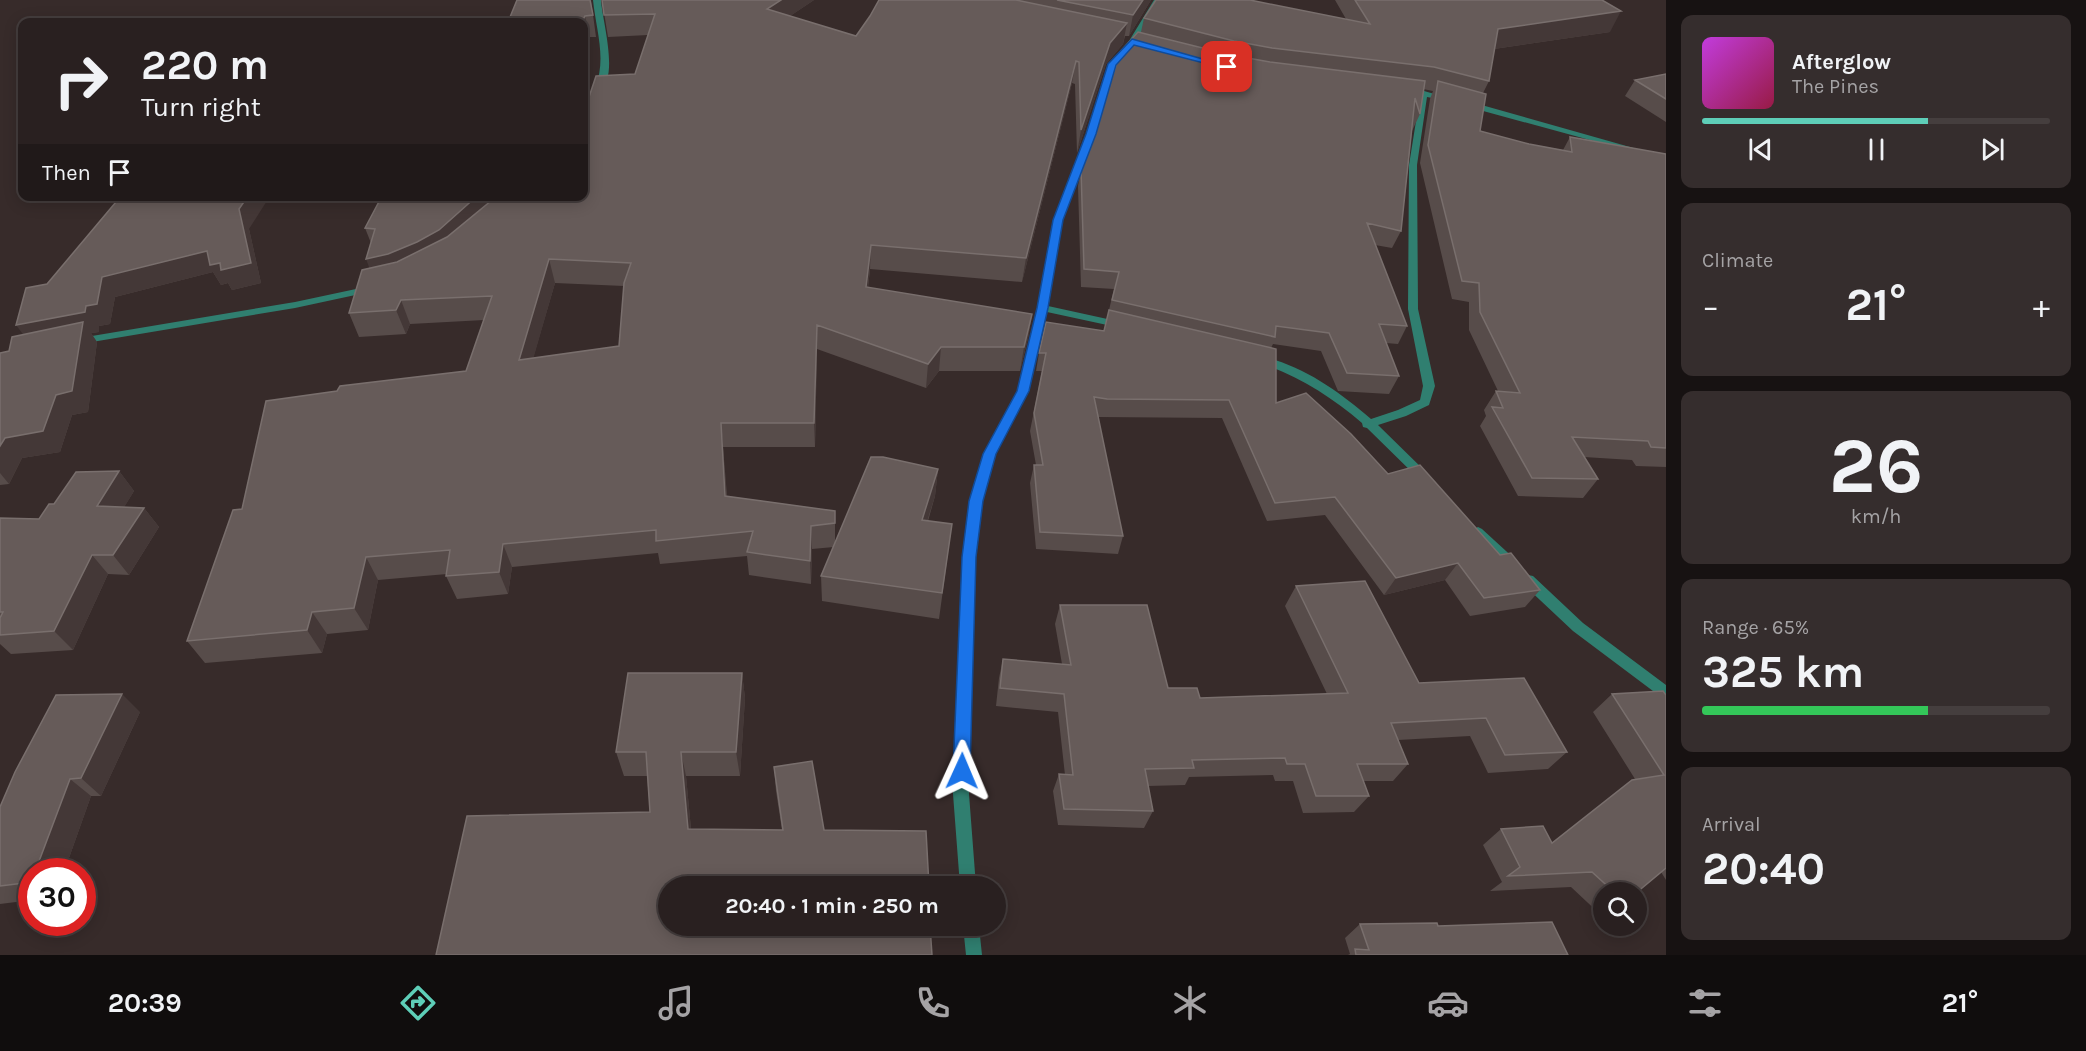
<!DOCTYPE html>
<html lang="en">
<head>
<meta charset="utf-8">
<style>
	body { margin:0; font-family:Karla,sans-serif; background:#352d2d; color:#f1f3f6; height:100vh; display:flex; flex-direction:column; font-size:22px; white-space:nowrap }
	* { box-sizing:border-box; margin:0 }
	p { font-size:20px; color:#a5a3a5 }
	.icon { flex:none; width:33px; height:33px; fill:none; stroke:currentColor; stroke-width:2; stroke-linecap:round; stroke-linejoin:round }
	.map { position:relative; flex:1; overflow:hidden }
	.drawer { display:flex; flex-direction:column; gap:15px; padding:15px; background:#171212; width:420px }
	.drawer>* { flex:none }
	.top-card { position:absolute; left:18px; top:18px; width:570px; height:183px; border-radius:12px; box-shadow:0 3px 15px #0003,0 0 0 2px #453e3e; background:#292020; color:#f1f3f6; overflow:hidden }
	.tools { position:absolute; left:1593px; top:882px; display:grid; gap:12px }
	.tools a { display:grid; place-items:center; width:54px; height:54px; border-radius:50%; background:#292020; box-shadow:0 3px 15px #0003,0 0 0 2px #453e3e; font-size:30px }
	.speed { position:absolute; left:18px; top:858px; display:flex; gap:12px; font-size:30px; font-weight:700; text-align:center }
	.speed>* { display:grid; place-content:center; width:78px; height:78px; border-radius:50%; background:#292020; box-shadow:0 3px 15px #0003,0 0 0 2px #453e3e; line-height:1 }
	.speed .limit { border:9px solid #d22; background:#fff; color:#111 }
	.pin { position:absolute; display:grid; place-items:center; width:51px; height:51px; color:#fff; margin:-26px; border-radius:12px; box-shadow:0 3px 9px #0006 }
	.me { position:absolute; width:66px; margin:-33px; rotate:1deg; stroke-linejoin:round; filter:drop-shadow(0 0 4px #0008) }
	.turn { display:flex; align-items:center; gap:21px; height:126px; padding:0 24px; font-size:27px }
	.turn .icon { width:78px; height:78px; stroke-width:2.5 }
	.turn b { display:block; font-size:42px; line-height:51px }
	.then { display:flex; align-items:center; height:57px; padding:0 24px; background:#0003; gap:12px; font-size:22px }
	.big { font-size:45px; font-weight:700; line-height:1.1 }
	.drawer .tile { flex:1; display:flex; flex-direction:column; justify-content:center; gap:9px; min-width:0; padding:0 21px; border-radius:12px; background:#352d2d }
	.drawer .dial { align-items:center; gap:0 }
	.dial b { font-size:78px; line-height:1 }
	.song { display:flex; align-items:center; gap:18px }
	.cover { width:72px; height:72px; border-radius:9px; background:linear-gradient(135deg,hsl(290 70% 55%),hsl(340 70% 35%)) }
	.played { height:6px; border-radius:3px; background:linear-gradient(90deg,#5eceb8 65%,#453e3e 65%) }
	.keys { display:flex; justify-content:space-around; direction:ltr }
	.heat { display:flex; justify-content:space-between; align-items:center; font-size:33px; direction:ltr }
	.charge { height:9px; border-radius:4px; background:linear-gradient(90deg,#34c759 65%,#453e3e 0) }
	.trip { position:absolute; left:658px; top:876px; width:348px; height:60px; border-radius:30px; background:#292020; box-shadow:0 3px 15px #0003,0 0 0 2px #453e3e; font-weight:700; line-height:60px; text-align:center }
	.tabs { display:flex; height:96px; justify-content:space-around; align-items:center; background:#100d0d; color:#a5a3a5 }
	.tabs .icon { width:42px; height:42px }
	.tabs .current { color:#5eceb8 }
	.tabs b { font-size:27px; color:#f1f3f6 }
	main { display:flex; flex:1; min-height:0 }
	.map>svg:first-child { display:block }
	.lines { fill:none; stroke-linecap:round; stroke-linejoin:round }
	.street { fill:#307f70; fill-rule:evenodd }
	.wall { fill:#574c4a; fill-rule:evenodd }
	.shaded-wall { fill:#443837 }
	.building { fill:#665b59; stroke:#796f6d; stroke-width:1.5; fill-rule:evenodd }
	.route { fill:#1a73e8; stroke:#114b97; stroke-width:1.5 }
</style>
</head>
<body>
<main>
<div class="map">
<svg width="1666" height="955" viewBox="0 0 1666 955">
	<rect width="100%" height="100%" fill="#372b2a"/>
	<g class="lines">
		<path class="street" d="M593 0H601C602 20 620 79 599 90L595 88C607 59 596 30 593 0Z
			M1154 0H1162L1135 44 1116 66 1095 134 1063 220 1048 306 1121 322 1126 325 1121 328 1047 312 1029 391 995 454 982 501 975 557 969 794 976 886H960L953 794 963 557 970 501 983 454 1017 391 1038 308 1053 220 1087 134 1108 65 1129 41Z
			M1406 89 1424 91 1452 99 1448 101 1427 97 1417 165 1418 309 1435 386 1429 405 1406 416 1378 425 1428 474 1430 477 1428 480H1420L1367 428 1363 427 1362 423C1330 396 1297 375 1257 362L1256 359 1257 356C1264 355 1269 358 1275 360 1312 372 1342 394 1371 419L1398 410 1420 400 1423 386 1408 309 1409 165 1420 96 1406 93Z
			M1465 102H1471L1637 149 1630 151 1465 106Z
			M370 286 375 289 374 291 295 308 80 344 75 341 80 338 295 302Z
			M1478 527 1482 529 1518 562 1519 566 1518 570 1513 571 1508 570 1474 535 1472 532 1474 529Z
			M1528 575 1533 576 1583 623 1666 685V699L1661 697 1573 631 1523 584 1521 580 1523 576Z
			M963 926H979L982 955H966Z"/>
	</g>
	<path class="wall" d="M517 0H591L596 37H589Z
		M602 0H814L790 16 856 36 870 16 879 0H1151L1129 36H1125L1123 44 1106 64 1077 153 1075 84 1072 83 1022 282 870 269 868 288 1032 314 1028 338 1020 371H939L926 388 817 349 815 447H723L727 496 835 511V544L938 469 935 496 928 521 952 524 939 619 822 601 821 576 834 547 812 549 811 584 749 575 747 556 660 564 658 553 512 567 508 594 457 599 446 576 447 574 378 580 368 630 327 634 322 653 205 663 187 641 242 509 337 391 466 371 484 320 410 324 406 334 359 337 349 313 369 268 371 243 365 228 584 196 585 76 589 98 635 74 648 35 608 37ZM555 283 624 286 619 346 533 358Z
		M1335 0H1602L1610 32 1494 49 1489 81 1483 93 1480 131 1529 144 1563 150 1570 137 1666 154V467L1636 466 1632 460 1584 457 1598 479 1583 498 1518 496 1480 426 1486 416 1484 410 1496 391H1498L1469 330V302L1452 299 1420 163 1430 99 1433 91 1423 89 1420 114 1412 131 1401 231 1392 248 1375 245 1407 326 1398 344 1386 343 1399 376 1389 394 1338 391 1321 351 1273 344 1271 348 1276 403 1388 474 1500 555 1540 590 1525 607 1470 616 1445 580 1384 595 1325 515 1267 521 1222 418 1098 417 1123 536 1118 554 1036 549 1030 483 1034 465H1036L1030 431 1042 371H1036L1039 353 1104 331 1114 289 1081 287 1078 186 1081 169 1141 32 1144 18 1346 19Z
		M1666 74V122L1625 96 1635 80Z
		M249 229 261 283 232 290 228 283 221 285 213 272 115 297 110 324 99 326V332L91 333 97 342 88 412 72 415 60 452 22 458 9 484 0 485V353L9 351 23 335 47 284Z
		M119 471 134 491 124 507 144 508 159 527 129 575 108 574 73 650 11 654 0 644V518L39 519 54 504Z
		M1296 586 1419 683 1567 752 1548 769 1488 773 1470 736 1398 740 1408 764 1393 781H1363L1369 796 1354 812 1303 813 1293 781H1275L1273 775 1189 777 1185 785 1148 786 1153 811 1144 828 1058 825 1053 791 1059 774 1065 775 1058 712 996 706 999 678 1003 659 1062 664 1055 624 1060 605 1168 688 1200 698 1327 694 1285 606Z
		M742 673 745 698 740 776H686L691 829 782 830 776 791 774 767 824 830 669 886 650 812 647 776H624L616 752Z
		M1612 694 1666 695V880L1661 872 1636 892H1604L1603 917 1571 887 1490 891 1502 882 1483 845 1501 829 1552 843 1635 779 1593 712Z
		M140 712 101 796H91L64 872H32V900L0 904V807Z
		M1360 924 1438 926 1568 955H1348L1350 954 1345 938Z"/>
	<path class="shaded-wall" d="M781 0H814L768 31 767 9Z
		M1143 0H1151L1129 36 1133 15Z
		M1621 11 1610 32 1487 50 1498 29Z
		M585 16 589 37 584 48V22H582Z
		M1127 23 1123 44 1106 64 1077 153 1081 130 1110 43Z
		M1076 61 1072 83 1022 282 1026 258Z
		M585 76 589 98 584 111V79Z
		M248 196H270L249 229 261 283 232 290 228 283 221 285 213 272 115 297 110 324 99 326V332L91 333 97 342 88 412 72 415 60 452 22 458 9 484 0 473V446L31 345 16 325 86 306 102 277 239 209Z
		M477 196H515L375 283 366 259Z
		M871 245 870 269 865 311 866 287Z
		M549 259 555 283 526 384 519 360Z
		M401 300 410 324 406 334 396 310Z
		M1032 314 1028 338 1020 371 1024 347Z
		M817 325V349L815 447 814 423Z
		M941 347 939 371 926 388 928 364Z
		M721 423 723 447 728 520 725 496Z
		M938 469 935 496 919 547 922 520Z
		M119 471 134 491 113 526 97 506Z
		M144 508 159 527 129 575 113 555Z
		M811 526 812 549 811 584 810 561Z
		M503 544 512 567 508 594 499 572Z
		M92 555 108 574 73 650 54 631Z
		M366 557 378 580 368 630 354 608Z
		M1458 563 1445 580 1384 595 1396 578Z
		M312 612 327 634 322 653 307 630Z
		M742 673 745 698 740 776 736 752Z
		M122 694 140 712 101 796 81 778Z
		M681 752 686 776 693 851 688 829Z
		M70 779 91 796 64 872H35Z"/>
	<path class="building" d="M517 0H590L593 15 585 16 582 22H508Z
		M602 0H781L767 9 856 36 870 16 879 0H1016L1127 23 1110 43 1081 130 1079 62 1076 61 1026 258 871 245 866 287 1032 314 1024 347H941L928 364 817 325 814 423H721L725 496 835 511V523L811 526 810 561 747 552 753 531 656 541V530L503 544 499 572 446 576 450 550 366 557 354 608 312 612 307 630 187 641 233 510 242 509 266 401 337 391 340 386 466 371 492 296 401 300 396 310 349 313 362 270 397 262 447 237 497 196H584V108L586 106 596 76 635 74 655 14 604 15ZM549 259 631 263 624 283 619 346 519 360Z
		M1057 0H1143L1133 15Z
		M1156 0H1250L1370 24 1355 0H1602L1621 11 1498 29 1489 81 1434 67 1272 48 1234 41 1144 18Z
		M1138 32 1231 55 1270 62 1425 81 1420 114 1415 98 1401 231 1367 223 1407 326 1379 324 1399 376 1347 373 1329 333 1276 326 1275 337 1112 300 1119 272 1084 269 1081 169 1121 51Z
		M1666 74V99L1635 80Z
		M1438 81 1486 94 1480 131 1529 144 1572 152 1570 137 1666 154V448L1651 447 1648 441 1572 437 1598 479 1532 478 1492 407 1503 408 1496 391 1520 393 1480 312 1479 283 1462 281 1428 145Z
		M121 196H248L239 209 251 263 221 270 220 263 210 265 207 251 102 277 97 304 86 306 85 312 16 325 26 288 47 284Z
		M382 196H477L439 230 417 242 388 254 366 259 375 229 365 228Z
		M1109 310 1276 349V403L1306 393 1351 434 1388 474 1420 465 1500 555 1511 553 1540 590 1484 598 1458 563 1396 578 1335 497 1275 503 1229 400 1107 399 1094 397 1123 536 1040 532 1034 465H1043L1034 413 1046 353H1039L1046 322 1104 331Z
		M83 322 72 391 56 395 43 431 5 438 0 446V353L9 351 12 337Z
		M871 457H883L938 469 922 520 952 524 942 593 821 576Z
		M119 471 97 506 144 508 113 555H92L54 631 0 635V618L3 612H0V518L39 519 49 504H54L76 472Z
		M1365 581 1419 683 1524 678 1567 752 1505 755 1486 718 1391 723 1408 764H1357L1369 796H1316L1305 764H1287L1285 758 1192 760 1194 768 1145 769 1153 811 1064 809 1059 774 1073 775 1064 694 1000 688 1003 659 1071 665 1060 605H1147L1168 688H1197L1200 698 1348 693 1296 586Z
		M628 673H742L736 752H681L688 829 783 830 774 767 812 761 824 830 926 831 929 886H669V926H930L932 955H436L467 816 650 812 646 752H616Z
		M1663 691 1666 695V868L1636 893 1614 892 1592 872 1508 876 1520 867 1501 829 1543 826 1552 843 1632 780 1664 775 1612 694Z
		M122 694 81 778 70 779 35 872H32V882L0 886V807L15 772 56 695Z
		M1552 922 1568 955H1356L1355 949 1369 950 1360 924 1437 923 1438 926Z"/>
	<path class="route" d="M1132 39 1231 67 1227 69 1134 45 1116 65 1096 134 1063 220 1048 308 1029 391 996 454 983 501 976 557 970 771 968 777 962 779 955 777 953 771 962 557 969 501 983 454 1017 391 1037 308 1053 220 1086 134 1108 64Z"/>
</svg>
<div class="tools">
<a><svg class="icon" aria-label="search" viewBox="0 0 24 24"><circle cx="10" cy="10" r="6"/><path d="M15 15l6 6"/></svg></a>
</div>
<div class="speed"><div class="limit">30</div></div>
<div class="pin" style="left:1227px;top:67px;background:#d93025"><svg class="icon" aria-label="arrive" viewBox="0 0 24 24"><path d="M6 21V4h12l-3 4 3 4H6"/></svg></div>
<svg class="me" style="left:962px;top:771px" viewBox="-20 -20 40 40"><path d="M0-17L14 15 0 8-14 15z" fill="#1a73e8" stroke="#fff" stroke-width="4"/></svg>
<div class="trip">20:40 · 1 min · 250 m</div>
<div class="top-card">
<div class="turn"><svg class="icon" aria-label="right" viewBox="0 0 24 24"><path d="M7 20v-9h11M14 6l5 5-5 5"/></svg><div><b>220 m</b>Turn right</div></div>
<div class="then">Then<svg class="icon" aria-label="arrive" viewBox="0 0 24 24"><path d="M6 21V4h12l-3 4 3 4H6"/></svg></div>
</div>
</div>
<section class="drawer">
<div class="tile">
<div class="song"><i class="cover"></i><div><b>Afterglow</b><p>The Pines</p></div></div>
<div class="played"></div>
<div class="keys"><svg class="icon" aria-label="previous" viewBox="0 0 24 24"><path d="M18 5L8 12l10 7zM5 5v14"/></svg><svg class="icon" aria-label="pause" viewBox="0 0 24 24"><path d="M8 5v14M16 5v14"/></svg><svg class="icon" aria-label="next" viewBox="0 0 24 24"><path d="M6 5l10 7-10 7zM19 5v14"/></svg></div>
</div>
<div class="tile"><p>Climate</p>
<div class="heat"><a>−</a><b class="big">21°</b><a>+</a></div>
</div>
<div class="tile dial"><b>26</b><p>km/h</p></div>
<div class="tile"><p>Range · 65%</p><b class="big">325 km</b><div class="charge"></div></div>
<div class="tile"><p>Arrival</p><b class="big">20:40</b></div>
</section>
</main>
<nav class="tabs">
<b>20:39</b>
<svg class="icon current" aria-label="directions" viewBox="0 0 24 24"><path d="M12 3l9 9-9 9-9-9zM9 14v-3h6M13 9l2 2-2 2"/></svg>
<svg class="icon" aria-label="music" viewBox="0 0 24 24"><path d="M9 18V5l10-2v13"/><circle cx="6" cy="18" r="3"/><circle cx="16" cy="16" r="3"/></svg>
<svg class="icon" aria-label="phone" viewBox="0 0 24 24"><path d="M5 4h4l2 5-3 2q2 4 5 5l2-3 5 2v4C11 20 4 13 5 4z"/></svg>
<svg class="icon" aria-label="climate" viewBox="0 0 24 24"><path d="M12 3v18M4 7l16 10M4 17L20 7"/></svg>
<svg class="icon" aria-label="car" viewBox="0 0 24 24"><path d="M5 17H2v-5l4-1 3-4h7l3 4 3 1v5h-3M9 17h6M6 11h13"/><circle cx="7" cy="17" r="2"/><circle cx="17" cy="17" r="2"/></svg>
<svg class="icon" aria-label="filters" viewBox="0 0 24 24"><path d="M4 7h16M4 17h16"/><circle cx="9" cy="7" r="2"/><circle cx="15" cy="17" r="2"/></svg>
<b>21°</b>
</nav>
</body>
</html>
